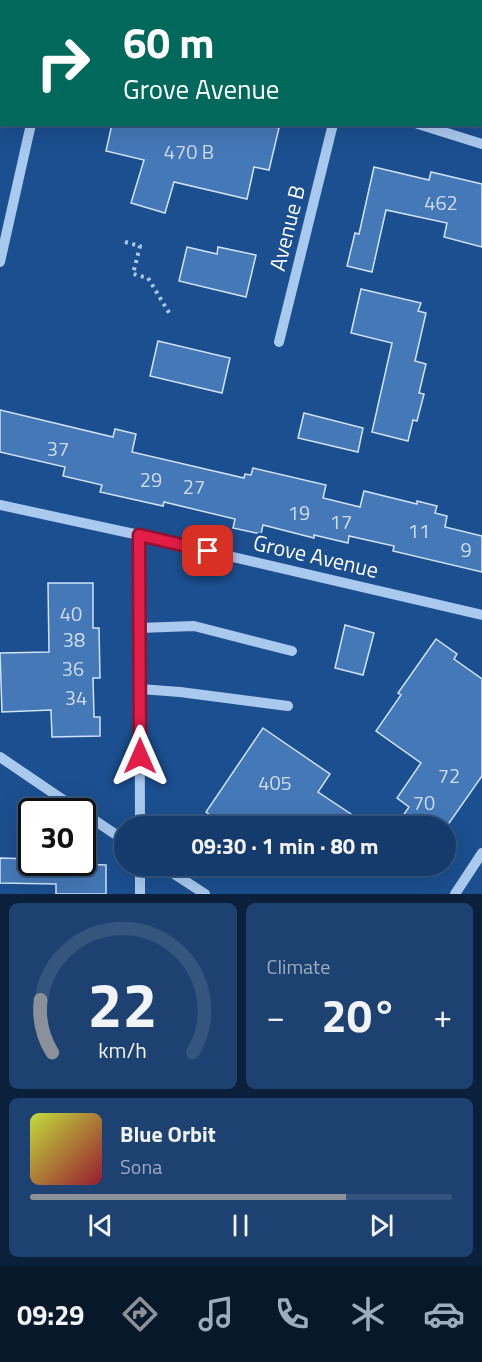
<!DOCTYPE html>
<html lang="en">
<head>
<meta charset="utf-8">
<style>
	body { margin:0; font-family:"Titillium Web",sans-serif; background:#1d4271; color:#f1f3f6; height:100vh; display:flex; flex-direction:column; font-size:22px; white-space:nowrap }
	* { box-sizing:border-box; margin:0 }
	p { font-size:20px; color:#9dadc1 }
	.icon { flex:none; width:33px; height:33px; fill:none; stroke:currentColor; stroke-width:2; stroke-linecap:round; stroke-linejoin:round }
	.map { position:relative; height:894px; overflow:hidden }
	.panel { display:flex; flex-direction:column; gap:9px; padding:9px; background:#0b203b; flex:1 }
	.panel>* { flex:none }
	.hud { position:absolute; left:0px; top:0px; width:483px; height:126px; box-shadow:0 6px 24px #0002,0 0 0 2px #33557e; background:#00695c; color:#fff; overflow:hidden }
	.speed { position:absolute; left:18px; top:798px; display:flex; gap:12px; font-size:30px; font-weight:700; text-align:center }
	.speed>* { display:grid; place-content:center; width:78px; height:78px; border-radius:50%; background:#143b6b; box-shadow:0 6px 24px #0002,0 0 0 2px #33557e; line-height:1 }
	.speed .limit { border:3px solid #111; border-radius:9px; background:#fff; color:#111 }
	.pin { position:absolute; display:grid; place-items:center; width:51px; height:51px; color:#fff; margin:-26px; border-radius:12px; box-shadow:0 3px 9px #0006 }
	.me { position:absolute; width:66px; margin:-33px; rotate:0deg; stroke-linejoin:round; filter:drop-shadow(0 0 4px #0008) }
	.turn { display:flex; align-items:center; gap:21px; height:126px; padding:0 24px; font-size:27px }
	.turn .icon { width:78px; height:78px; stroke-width:2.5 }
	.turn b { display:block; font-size:42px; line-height:51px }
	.big { font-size:45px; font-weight:700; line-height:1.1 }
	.panel .card { flex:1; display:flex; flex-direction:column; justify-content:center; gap:9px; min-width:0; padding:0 21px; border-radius:9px; background:#1d4271 }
	.panel .dial { align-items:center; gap:0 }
	.dial svg { height:156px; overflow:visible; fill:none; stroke:#33557e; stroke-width:7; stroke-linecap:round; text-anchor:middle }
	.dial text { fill:#f1f3f6; stroke:none }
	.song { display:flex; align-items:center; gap:18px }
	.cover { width:72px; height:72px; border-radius:9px; background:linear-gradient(135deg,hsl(70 70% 55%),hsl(350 70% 35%)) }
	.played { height:6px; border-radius:3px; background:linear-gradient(90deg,#8c9099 75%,#33557e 75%) }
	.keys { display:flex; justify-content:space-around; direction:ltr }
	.heat { display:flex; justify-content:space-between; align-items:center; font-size:33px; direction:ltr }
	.panel .tiles { flex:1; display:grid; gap:9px; grid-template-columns:1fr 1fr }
	.card:last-child { grid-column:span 2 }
	.trip { position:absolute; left:114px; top:816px; width:342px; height:60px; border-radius:30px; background:#143b6b; box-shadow:0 6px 24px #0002,0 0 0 2px #33557e; font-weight:700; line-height:60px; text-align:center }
	.tab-bar { display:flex; height:96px; justify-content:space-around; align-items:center; background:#08182b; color:#9dadc1 }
	.tab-bar .icon { width:42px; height:42px }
	.tab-bar .current { color:#8c9099 }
	.tab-bar b { font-size:27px; color:#f1f3f6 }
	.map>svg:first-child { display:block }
	.building { fill:#4478b7; stroke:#cfe3fa; stroke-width:1.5 }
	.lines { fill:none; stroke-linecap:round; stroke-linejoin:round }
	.path { stroke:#a9c9ee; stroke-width:4; stroke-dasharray:3 4.5; stroke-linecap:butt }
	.minor { stroke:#a9c9ee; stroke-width:10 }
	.route-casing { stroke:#92132f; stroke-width:15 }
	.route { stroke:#e11d48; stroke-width:10 }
	.labels { text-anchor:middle; stroke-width:6; stroke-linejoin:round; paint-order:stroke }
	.number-label { font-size:20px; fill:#d0dded }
	.street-label { font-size:22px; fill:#fff; stroke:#1b4f8f }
</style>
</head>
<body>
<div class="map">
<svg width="482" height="894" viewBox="0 0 482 894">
	<rect width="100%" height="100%" fill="#1b4f8f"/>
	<path class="building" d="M112 124H263L279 128 269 170 254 167 247 199 174 182 165 213 131 203 144 160 106 151Z
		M374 167 429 180 431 172 482 184V247L444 237 447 223 386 210 372 272 347 266 355 233 359 234Z
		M187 247 217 254 218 247 256 255 246 297 179 281Z
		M361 289 421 303 418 311 426 313 415 361 426 364 419 393 424 394 417 421 413 420 408 441 372 432 392 343 351 333Z
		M158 341 230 358 222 393 150 376Z
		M0 410 113 437 115 429 136 434 132 452 244 478 245 474 251 475 253 468 326 485 323 498 360 507 364 491 417 504V501L437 506 435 513 447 516 445 527 482 536V572L393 551 394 546 349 536 348 543 314 535V538L263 525 261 534 233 528 235 519 164 502 163 506 100 492 102 485 63 476 65 467 0 452Z
		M304 413 363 428 358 452 298 438Z
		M48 583H93V628H99L100 678H93L94 717H100V736L52 737 51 710 2 712 0 653 49 652Z
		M345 625 374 633 363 675 335 668Z
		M436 639 457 654 454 659 482 679V776L447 826H396L409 807 397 798 421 763 376 731 401 695 398 693Z
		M263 728 330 774 318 792 369 826H226L206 812Z
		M0 858 32 859V862L106 865V894H56V884L0 883Z"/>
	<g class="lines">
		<path class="path" d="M125 242 140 246 133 274 148 278 171 316"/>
		<path class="minor" d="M59 2V0
			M0 3 2 4
			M418 124 482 144
			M0 262 31 124
			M279 342 333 124
			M0 505 139 535 482 615
			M139 535 140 826
			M139 628 194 626 292 651
			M140 689 180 692 288 706
			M0 757 81 812
			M82 812 124 840
			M140 866V894
			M162 866 205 894
			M455 894 482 853"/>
	</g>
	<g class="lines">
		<defs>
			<path id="route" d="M140 756 139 535 208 551"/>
		</defs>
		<use href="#route" class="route-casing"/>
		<use href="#route" class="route"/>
	</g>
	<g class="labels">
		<g class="number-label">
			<text x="189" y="159">470 B</text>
			<text x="441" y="210">462</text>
			<text x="58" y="456">37</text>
			<text x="151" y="487">29</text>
			<text x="194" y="494">27</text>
			<text x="299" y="520">19</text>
			<text x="341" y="529">17</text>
			<text x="419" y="538">11</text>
			<text x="466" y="557">9</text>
			<text x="71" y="621">40</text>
			<text x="74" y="647">38</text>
			<text x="73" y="676">36</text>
			<text x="76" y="705">34</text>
			<text x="449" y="783">72</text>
			<text x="275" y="790">405</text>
			<text x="424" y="810">70</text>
		</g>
		<g class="street-label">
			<text transform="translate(287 228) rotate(-76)" y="8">Avenue B</text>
			<text transform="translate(316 556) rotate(13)" y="8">Grove Avenue</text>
		</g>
	</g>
</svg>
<div class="speed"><div class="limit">30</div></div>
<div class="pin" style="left:208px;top:551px;background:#d93025"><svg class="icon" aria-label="arrive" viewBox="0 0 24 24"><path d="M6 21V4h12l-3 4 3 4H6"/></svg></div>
<svg class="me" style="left:140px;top:756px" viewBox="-20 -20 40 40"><path d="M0-17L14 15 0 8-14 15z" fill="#e11d48" stroke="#fff" stroke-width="4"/></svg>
<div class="trip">09:30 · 1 min · 80 m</div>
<div class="hud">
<div class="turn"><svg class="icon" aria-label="right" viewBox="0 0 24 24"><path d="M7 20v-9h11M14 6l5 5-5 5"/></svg><div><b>60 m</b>Grove Avenue</div></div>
</div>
</div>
<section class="panel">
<div class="tiles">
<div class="card dial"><svg viewBox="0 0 100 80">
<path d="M14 69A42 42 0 1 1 86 69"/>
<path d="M14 69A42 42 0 0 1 8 42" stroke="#8c9099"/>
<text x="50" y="56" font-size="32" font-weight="700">22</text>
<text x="50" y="72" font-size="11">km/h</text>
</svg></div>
<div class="card"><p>Climate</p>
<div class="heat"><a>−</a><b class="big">20°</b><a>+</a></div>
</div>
<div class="card">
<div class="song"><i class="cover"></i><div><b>Blue Orbit</b><p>Sona</p></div></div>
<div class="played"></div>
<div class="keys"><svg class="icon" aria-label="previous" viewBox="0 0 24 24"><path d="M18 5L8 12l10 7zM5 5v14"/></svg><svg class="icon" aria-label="pause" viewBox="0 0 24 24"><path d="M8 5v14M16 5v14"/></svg><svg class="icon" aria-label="next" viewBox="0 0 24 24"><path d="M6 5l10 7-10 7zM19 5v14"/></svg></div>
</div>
</div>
</section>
<nav class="tab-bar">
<b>09:29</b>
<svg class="icon current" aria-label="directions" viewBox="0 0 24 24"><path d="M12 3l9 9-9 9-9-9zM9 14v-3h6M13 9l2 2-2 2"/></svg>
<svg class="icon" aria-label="music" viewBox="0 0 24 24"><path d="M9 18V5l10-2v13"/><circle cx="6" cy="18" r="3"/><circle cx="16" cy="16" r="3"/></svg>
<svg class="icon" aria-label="phone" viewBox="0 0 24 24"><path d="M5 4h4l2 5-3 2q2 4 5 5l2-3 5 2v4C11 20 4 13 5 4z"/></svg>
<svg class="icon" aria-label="climate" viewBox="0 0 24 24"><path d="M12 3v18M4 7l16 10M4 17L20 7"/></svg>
<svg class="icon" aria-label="car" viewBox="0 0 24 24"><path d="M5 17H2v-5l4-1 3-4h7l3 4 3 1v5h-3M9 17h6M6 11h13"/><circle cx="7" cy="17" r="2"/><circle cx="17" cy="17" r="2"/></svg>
</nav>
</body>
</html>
